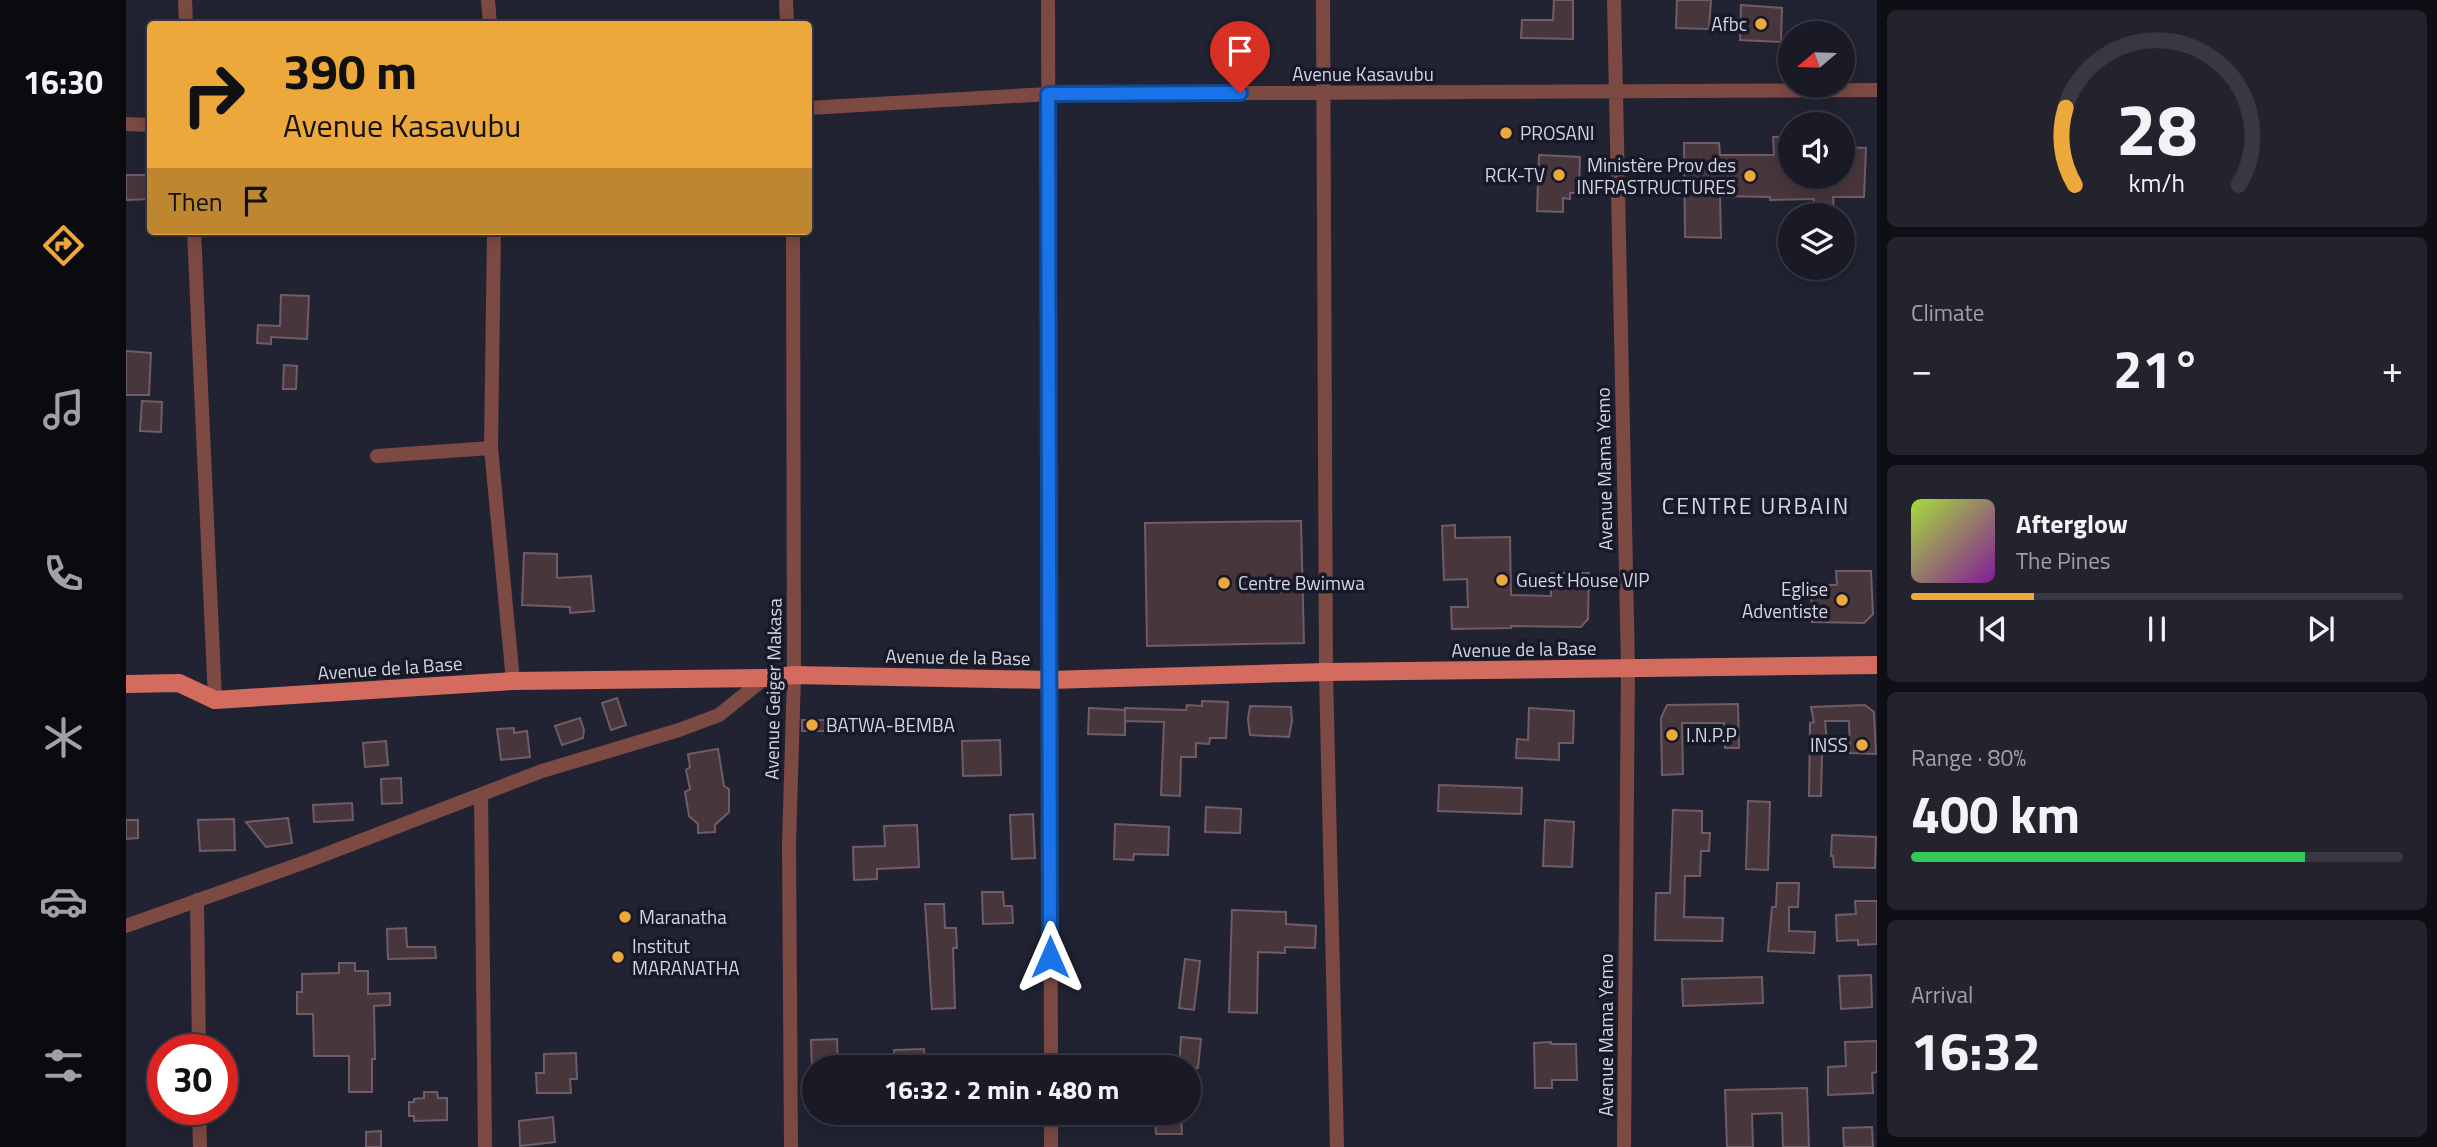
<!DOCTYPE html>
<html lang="en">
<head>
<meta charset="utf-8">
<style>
	body { margin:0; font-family:"Titillium Web",sans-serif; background:#23232e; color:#f1f3f6; height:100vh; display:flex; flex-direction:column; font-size:26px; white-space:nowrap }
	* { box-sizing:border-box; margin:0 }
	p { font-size:23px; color:#9fa1a7 }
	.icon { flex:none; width:38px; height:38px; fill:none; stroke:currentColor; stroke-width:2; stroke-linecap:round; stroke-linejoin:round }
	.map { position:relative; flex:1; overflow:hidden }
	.sheet { display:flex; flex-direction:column; gap:10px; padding:10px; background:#0e0e15; width:560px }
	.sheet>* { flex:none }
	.hud { position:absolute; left:21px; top:21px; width:665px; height:214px; border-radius:7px; box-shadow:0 4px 18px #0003,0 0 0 2px #383843; background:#eda83b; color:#111; overflow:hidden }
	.needle { width:46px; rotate:251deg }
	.fabs { position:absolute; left:1652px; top:21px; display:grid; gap:14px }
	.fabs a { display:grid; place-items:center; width:77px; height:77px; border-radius:50%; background:#1a1a26; box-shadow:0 4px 18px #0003,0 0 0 2px #383843; font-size:35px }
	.speed { position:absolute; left:21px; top:1034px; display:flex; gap:14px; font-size:35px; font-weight:700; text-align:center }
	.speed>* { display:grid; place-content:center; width:91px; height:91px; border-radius:50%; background:#1a1a26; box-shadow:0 4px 18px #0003,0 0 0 2px #383843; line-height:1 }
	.speed .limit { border:10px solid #d22; background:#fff; color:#111 }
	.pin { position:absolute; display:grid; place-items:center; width:60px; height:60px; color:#fff; margin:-72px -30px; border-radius:50% 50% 50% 0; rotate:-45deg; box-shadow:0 0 7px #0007 }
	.pin .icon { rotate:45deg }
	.me { position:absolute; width:77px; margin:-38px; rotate:0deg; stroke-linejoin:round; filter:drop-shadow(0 0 5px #0008) }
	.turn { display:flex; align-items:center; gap:24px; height:147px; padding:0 21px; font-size:32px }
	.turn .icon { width:91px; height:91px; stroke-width:2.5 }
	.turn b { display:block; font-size:49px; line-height:60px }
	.then { display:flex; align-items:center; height:66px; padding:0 21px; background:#0003; gap:14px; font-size:26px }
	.big { font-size:52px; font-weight:700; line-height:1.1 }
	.sheet .tile { flex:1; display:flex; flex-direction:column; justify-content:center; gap:10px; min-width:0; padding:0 24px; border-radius:10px; background:#23232e }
	.sheet .dial { align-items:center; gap:0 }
	.dial svg { height:182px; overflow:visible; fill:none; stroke:#383843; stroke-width:7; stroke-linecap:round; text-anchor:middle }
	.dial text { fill:#f1f3f6; stroke:none }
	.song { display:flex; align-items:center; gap:21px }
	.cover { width:84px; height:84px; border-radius:10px; background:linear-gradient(135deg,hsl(80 70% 55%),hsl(290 70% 35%)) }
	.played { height:7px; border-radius:4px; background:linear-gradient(90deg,#eda83b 25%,#383843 25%) }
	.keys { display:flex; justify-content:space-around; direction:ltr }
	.heat { display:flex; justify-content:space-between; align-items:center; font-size:38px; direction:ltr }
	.charge { height:10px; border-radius:5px; background:linear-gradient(90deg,#34c759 80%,#383843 0) }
	.trip { position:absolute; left:676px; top:1055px; width:399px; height:70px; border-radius:35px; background:#1a1a26; box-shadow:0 4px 18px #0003,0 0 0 2px #383843; font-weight:700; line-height:70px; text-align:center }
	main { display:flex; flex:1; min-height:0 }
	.menu { display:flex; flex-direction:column; width:126px; justify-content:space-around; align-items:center; background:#0a0a0f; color:#9fa1a7 }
	.menu .icon { width:49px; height:49px }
	.menu .active { color:#eda83b }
	.menu b { font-size:32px; color:#f1f3f6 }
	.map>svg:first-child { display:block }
	.building { fill:#48363d; stroke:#705c64; stroke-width:2 }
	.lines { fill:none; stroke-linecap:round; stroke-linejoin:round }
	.minor { stroke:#7c4a43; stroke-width:14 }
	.major { stroke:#d36c5f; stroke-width:18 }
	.route-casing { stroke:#114b97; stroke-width:18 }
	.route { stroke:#1a73e8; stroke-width:12 }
	.poi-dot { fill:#eda83b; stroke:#181928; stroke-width:2.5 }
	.labels { text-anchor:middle; stroke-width:7; stroke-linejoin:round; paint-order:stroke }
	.poi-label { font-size:19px; fill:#d3d5df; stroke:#181928; text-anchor:start }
	.street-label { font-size:19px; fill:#d3d5df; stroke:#181928 }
	.quarter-label { font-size:23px; letter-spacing:2px; fill:#d3d5df; stroke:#181928 }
</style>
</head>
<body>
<main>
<nav class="menu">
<b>16:30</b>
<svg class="icon active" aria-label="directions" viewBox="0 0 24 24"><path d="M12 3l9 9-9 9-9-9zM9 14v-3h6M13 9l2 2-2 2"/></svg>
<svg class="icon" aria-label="music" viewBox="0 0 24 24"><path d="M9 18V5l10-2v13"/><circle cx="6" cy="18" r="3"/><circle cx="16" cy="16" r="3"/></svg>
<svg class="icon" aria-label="phone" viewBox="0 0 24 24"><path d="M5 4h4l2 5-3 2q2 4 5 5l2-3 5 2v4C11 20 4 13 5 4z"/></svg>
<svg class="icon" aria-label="climate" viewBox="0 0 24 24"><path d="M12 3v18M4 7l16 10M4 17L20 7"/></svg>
<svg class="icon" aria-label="car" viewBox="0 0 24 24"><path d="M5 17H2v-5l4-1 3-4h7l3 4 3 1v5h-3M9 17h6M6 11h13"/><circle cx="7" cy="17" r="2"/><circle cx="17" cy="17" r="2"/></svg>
<svg class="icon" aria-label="filters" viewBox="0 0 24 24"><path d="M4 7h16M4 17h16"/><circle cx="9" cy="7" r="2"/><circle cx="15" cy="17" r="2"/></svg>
</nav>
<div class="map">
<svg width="1751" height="1147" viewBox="0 0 1751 1147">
	<rect width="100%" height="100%" fill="#222332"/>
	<path class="building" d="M1428 0H1447V39L1395 38 1396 20H1427Z
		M1551 0H1585L1583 29 1550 28Z
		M1615 5 1656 8 1655 42 1614 40Z
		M1647 137H1664V177H1717V147L1740 148 1738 197H1707L1708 210 1688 208V199L1644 200V197L1594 196 1595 238 1559 237 1558 143H1593L1594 155H1648Z
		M1413 155 1454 157 1453 193H1444V199L1437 198V212L1411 211Z
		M0 175H24V199L0 200Z
		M155 295 183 296 181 339 145 337V344L131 343 132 325 154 326Z
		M0 351 25 353 23 395H0Z
		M158 365 171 366 170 389H157Z
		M16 401 36 402 35 432 14 431Z
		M1175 521 1178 643 1021 646 1019 523Z
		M1329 525V538L1384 537 1385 595 1425 596V573H1463L1462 619 1455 627 1385 626V628L1326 629 1325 607H1342L1341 579 1318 580 1316 526Z
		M398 553 431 554V578L465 576 468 611 444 613V607L396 605Z
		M1710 571H1745L1747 614 1738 623 1686 622 1685 585H1711Z
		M491 698 500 725 485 730 476 703Z
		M1076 701 1102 702 1100 738H1084L1083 744 1070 743V757H1055L1054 796 1035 795 1038 722 999 721V708L1060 710 1061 705 1076 706Z
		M1612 704 1613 748H1599L1598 723H1556L1557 774 1536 775 1535 718 1541 705Z
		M1739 705 1748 712 1750 754 1724 753 1723 721H1699L1702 754 1696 755 1695 796H1683L1684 723 1688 722 1685 707Z
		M1124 706 1165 707 1166 721 1163 737 1124 735 1122 719Z
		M963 708 999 710V735L962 734Z
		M1403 708 1448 711 1447 743H1433V760L1390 758 1391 739 1402 740Z
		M454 718 458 730 457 738 436 745 429 726Z
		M676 720H702V731H676Z
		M388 728V733L401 731 404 757 375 760 371 729Z
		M874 740 875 775 837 776 836 741Z
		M260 741 262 765 239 767 237 743Z
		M592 749 598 786 603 789V812L589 825V832L572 833V824L563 816 559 792 564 789 560 770 564 767 562 754Z
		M275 778 276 803 256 804 255 779Z
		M1313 785 1396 788 1395 814 1312 811Z
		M1622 801 1644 802 1642 870 1620 869Z
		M226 803 227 820 188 822 187 805Z
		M1080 807 1115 809 1114 833 1079 832Z
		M1547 810 1576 811V833H1584L1583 851H1575L1574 876H1559L1558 917 1597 918 1596 941 1529 940 1530 893H1544Z
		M907 814 909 858 886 859 884 815Z
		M162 818 166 843 140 847 120 822Z
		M108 819 109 850 74 851 72 820Z
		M0 820H12V838L0 839Z
		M1419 820 1448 822 1446 867 1417 866Z
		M989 824 1043 827 1042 855 1008 854 1007 860 988 859Z
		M791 825 793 867 751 869V879L728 880 727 847 759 846 758 826Z
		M1706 835 1750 837 1749 868 1708 867 1707 856H1705Z
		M1651 883H1673L1672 907H1663V931L1689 932 1688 953 1642 951 1646 907H1650Z
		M856 892H877L878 906H886L887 923 857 924Z
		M1729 901H1751V944L1732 945V940L1711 941 1710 915 1730 914Z
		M799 904H818L819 928H830L831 948H827L829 1008 806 1009Z
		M1106 910 1160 912V924L1190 926 1189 948 1159 947V953L1132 952 1131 1013 1103 1012Z
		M280 928 281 947H309L310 958 262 959 261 929Z
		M1059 959 1074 961 1068 1010 1053 1008Z
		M213 963H229V971H242V994L264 993V1005L248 1006 249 1059H246V1092H223V1056H188L187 1014H171V992H176V974L213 973Z
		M1745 975 1746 1007 1715 1009 1713 976Z
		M1636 977 1637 1003 1557 1006 1556 979Z
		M1055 1037 1075 1039 1072 1068H1053Z
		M711 1039 712 1068H686L685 1040Z
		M1751 1041V1072L1746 1073 1747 1093 1702 1095V1067L1720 1066 1719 1042Z
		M1425 1042V1044H1450L1451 1080H1426V1088H1409L1408 1043Z
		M798 1049 799 1068H769L768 1050Z
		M450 1053 451 1079H444L445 1093H411L410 1073H418V1054Z
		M1681 1088 1683 1147H1657L1656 1113 1626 1114 1627 1147H1601L1599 1090Z
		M298 1092H311L312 1098H321V1120L288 1121V1116H283V1102H288V1099L298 1098Z
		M1029 1113H1055L1056 1134H1030Z
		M427 1117 429 1142 394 1146 393 1121Z
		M1746 1127 1747 1147H1718L1717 1128Z
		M255 1131V1147H240V1132Z"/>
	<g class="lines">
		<path class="minor" d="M59 0 60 24
			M362 0 364 24
			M660 0 661 24
			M922 0 925 1068
			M1197 0 1200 672 1211 1147
			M1488 0 1502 668 1498 1147
			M682 108 922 94 1751 90
			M0 124 24 125
			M68 231 89 700
			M368 231 365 448 387 681
			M251 456 365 448
			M355 795 359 1147
			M71 900 73 1050
			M0 926 182 861 416 771 553 730 593 715 639 678
			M73 1110 74 1147
			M925 1113V1147
			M665 1147 663 845 668 675 667 231"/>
		<path class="major" d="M0 684 53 683 89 700 387 681 639 678 668 675 923 680 1200 672 1751 665"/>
	</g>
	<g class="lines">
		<defs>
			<path id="route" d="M924 957 922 94 1114 93"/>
		</defs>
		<use href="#route" class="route-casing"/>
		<use href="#route" class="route"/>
	</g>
	<g class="poi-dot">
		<circle cx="1635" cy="24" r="7"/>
		<circle cx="1380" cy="133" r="7"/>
		<circle cx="1433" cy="175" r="7"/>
		<circle cx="1624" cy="176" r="7"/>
		<circle cx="1376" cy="580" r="7"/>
		<circle cx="1098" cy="583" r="7"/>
		<circle cx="1716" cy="600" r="7"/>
		<circle cx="686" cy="725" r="7"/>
		<circle cx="1546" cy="735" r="7"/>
		<circle cx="1736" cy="745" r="7"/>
		<circle cx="499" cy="917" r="7"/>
		<circle cx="492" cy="957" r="7"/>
	</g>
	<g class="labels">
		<g class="poi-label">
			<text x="1621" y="31" text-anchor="end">Afbc</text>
			<text x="1394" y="140">PROSANI</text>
			<text x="1610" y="172" text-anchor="end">Ministère Prov des<tspan x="1610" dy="22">INFRASTRUCTURES</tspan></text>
			<text x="1419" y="182" text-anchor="end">RCK-TV</text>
			<text x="1390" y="587">Guest House VIP</text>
			<text x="1112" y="590">Centre Bwimwa</text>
			<text x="1702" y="596" text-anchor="end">Eglise<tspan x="1702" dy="22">Adventiste</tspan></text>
			<text x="700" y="732">BATWA-BEMBA</text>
			<text x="1560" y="742">I.N.P.P</text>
			<text x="1722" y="752" text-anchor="end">INSS</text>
			<text x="513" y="924">Maranatha</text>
			<text x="506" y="953">Institut<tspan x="506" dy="22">MARANATHA</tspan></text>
		</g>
		<g class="street-label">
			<text x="1237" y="81">Avenue Kasavubu</text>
			<text transform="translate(1478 469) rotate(-91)" y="7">Avenue Mama Yemo</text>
			<text transform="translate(1398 649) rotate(-1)" y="7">Avenue de la Base</text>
			<text transform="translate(832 657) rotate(1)" y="7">Avenue de la Base</text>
			<text transform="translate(264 668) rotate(-4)" y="7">Avenue de la Base</text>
			<text transform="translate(647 689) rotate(-89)" y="7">Avenue Geiger Makasa</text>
			<text transform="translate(1480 1035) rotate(-90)" y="7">Avenue Mama Yemo</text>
		</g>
		<g class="quarter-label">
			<text x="1630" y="514">CENTRE URBAIN</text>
		</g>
	</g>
</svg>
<div class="fabs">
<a><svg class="needle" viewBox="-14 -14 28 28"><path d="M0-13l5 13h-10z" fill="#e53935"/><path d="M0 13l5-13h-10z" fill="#9fa1a7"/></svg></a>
<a><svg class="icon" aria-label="sound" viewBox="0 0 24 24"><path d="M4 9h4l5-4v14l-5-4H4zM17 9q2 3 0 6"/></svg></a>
<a><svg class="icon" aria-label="layers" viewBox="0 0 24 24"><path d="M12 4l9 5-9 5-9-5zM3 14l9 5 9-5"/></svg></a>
</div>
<div class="speed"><div class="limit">30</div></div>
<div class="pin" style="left:1114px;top:93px;background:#d93025"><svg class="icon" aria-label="arrive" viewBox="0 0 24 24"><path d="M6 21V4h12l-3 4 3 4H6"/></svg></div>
<svg class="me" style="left:924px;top:957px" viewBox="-20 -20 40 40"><path d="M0-17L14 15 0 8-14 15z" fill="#1a73e8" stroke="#fff" stroke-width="4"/></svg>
<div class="trip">16:32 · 2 min · 480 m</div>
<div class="hud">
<div class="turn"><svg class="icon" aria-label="right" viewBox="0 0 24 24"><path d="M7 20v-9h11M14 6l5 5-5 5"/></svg><div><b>390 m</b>Avenue Kasavubu</div></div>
<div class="then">Then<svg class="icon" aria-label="arrive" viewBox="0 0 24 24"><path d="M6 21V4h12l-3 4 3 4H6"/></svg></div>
</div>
</div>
<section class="sheet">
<div class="tile dial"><svg viewBox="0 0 100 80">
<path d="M14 69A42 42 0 1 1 86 69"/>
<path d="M14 69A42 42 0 0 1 10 35" stroke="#eda83b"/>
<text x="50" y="56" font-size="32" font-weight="700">28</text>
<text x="50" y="72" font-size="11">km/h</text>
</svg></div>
<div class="tile"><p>Climate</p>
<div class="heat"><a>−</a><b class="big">21°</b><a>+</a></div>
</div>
<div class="tile">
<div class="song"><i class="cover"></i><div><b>Afterglow</b><p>The Pines</p></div></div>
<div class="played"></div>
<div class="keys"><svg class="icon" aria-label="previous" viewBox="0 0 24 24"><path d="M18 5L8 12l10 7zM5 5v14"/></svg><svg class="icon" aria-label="pause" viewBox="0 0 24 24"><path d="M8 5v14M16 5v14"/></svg><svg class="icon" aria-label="next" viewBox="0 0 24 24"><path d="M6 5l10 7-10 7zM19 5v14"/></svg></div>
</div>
<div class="tile"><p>Range · 80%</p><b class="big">400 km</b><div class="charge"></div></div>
<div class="tile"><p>Arrival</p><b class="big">16:32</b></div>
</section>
</main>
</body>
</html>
